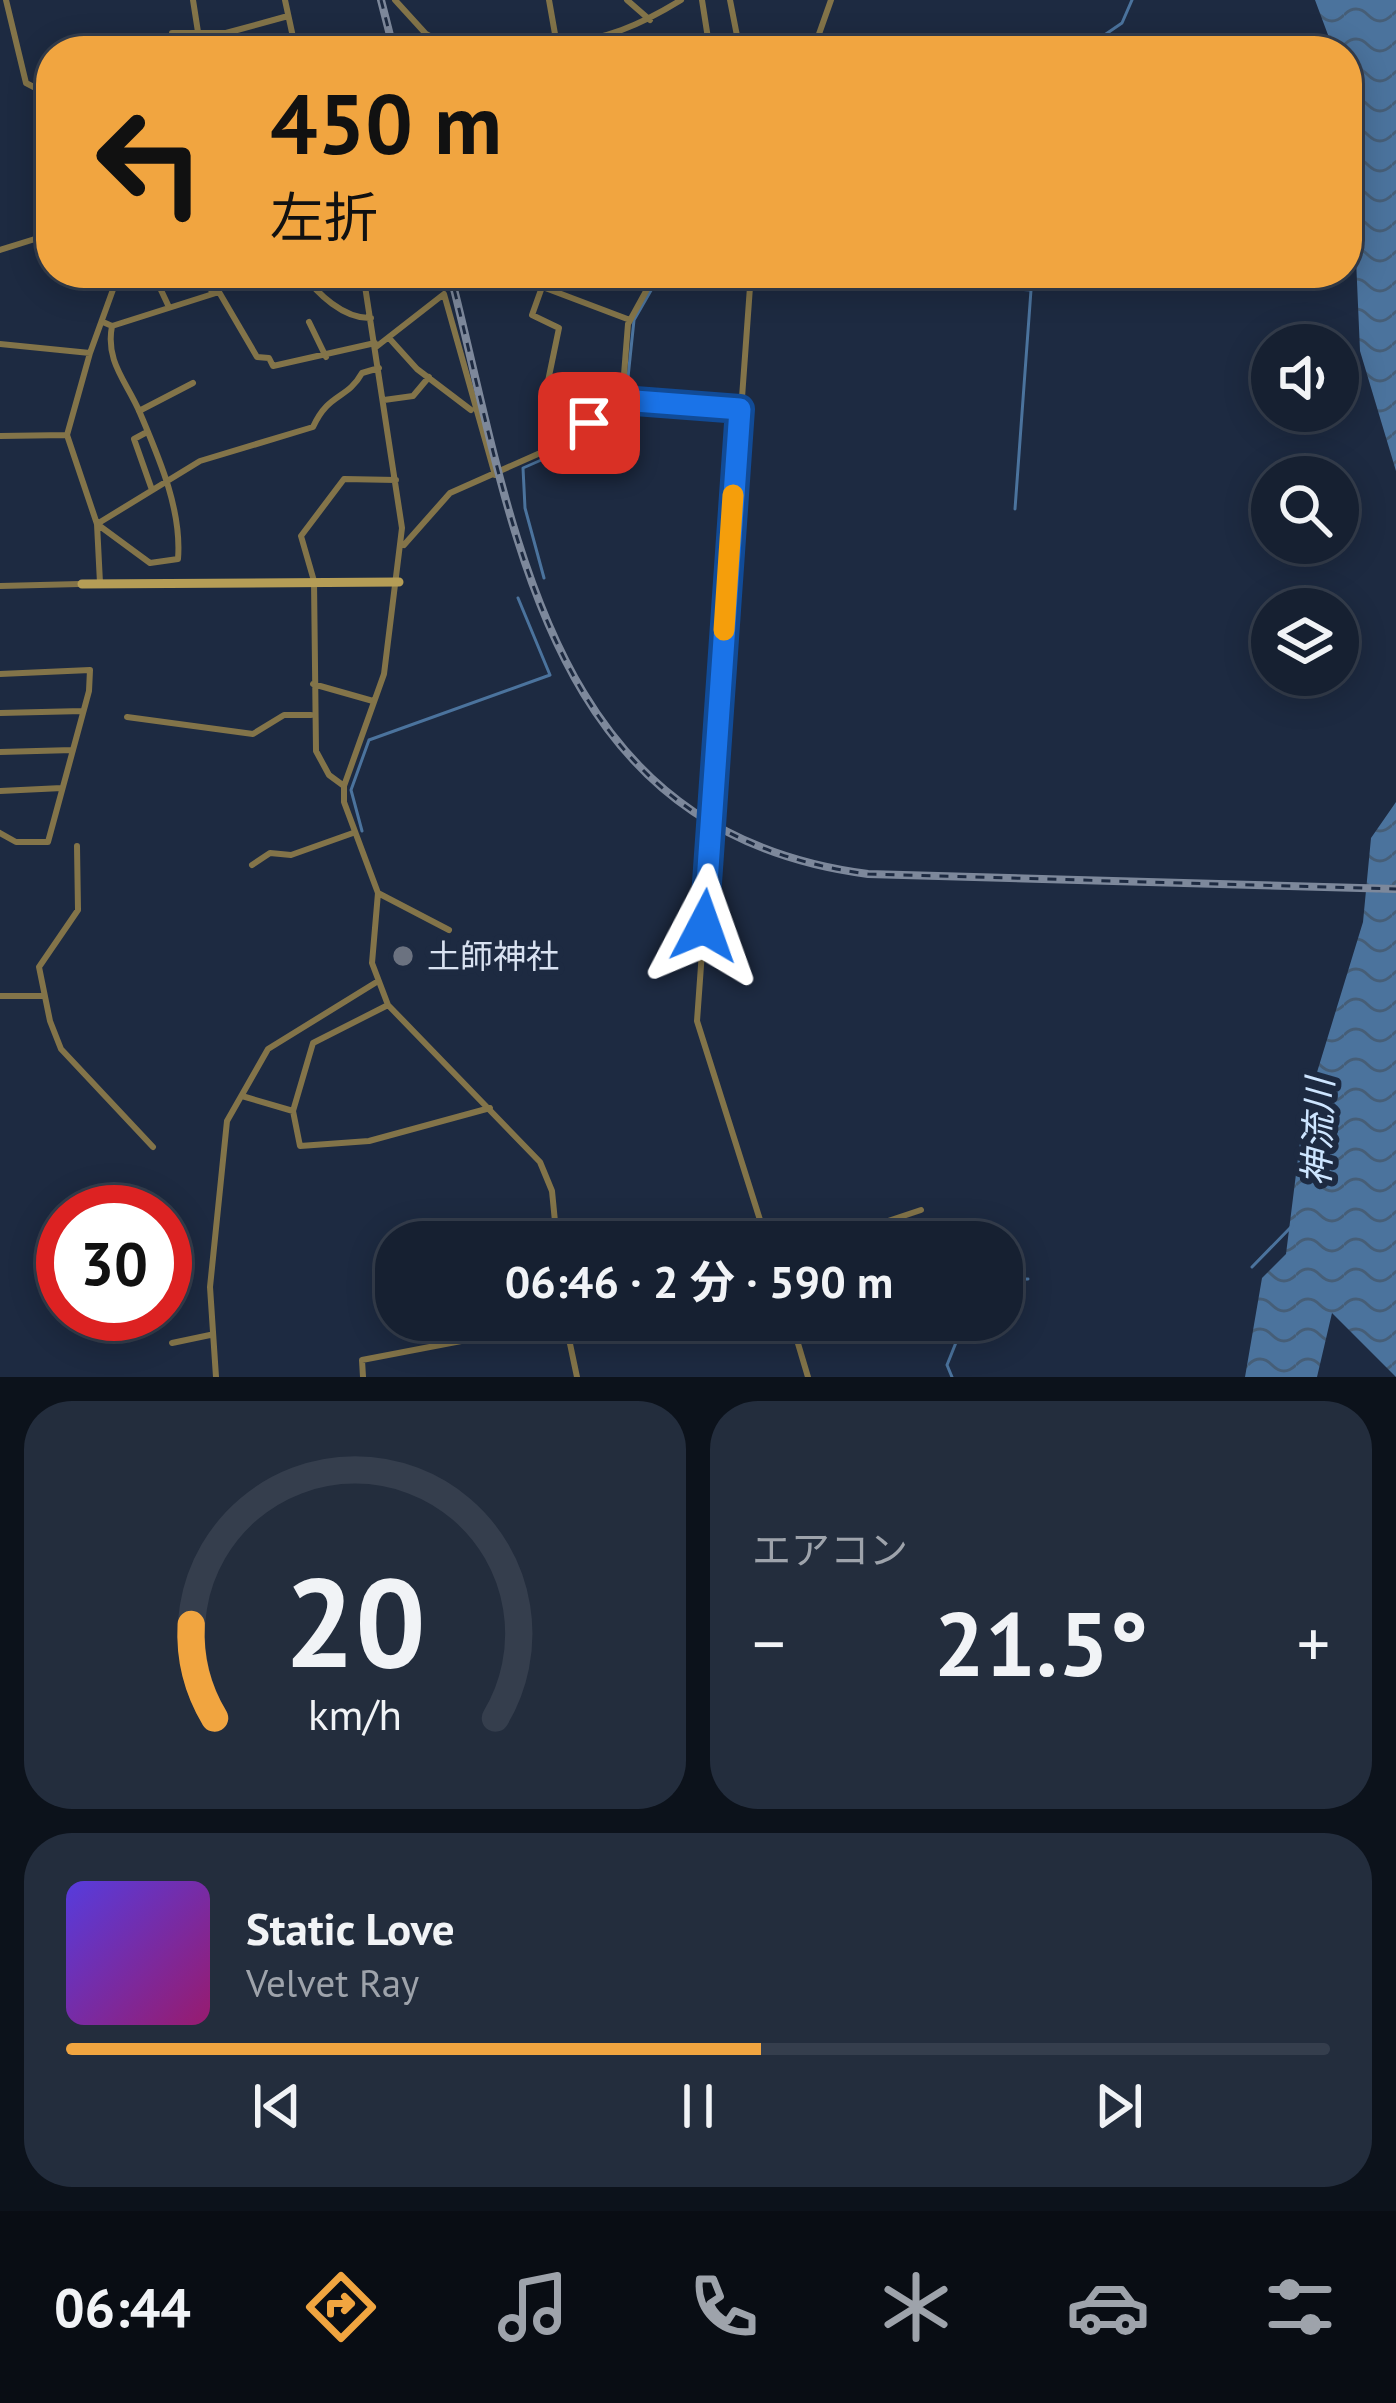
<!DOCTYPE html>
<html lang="ja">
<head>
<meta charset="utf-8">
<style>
	body { margin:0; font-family:"PT Sans","Noto Sans JP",sans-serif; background:#232d3d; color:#f1f3f6; height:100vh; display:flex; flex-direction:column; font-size:45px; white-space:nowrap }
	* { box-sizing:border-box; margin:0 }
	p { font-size:39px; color:#9ea3ab }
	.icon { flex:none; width:66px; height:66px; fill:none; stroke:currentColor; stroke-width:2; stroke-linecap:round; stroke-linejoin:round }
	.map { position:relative; height:1377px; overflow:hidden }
	.panel { display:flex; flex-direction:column; gap:24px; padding:24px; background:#0c121b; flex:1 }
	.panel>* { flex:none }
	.banner { position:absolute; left:36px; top:36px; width:1326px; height:252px; border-radius:48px; box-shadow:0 6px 30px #0003,0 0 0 3px #353e4d; background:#f1a540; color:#111; overflow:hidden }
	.controls { position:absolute; left:1251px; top:324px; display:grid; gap:24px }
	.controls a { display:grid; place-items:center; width:108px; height:108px; border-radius:50%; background:#162031; box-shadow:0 6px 30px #0003,0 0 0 3px #353e4d; font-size:60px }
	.speed { position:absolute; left:36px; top:1185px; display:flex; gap:24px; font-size:60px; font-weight:700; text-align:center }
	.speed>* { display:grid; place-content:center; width:156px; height:156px; border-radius:50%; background:#162031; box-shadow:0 6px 30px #0003,0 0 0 3px #353e4d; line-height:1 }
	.speed .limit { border:18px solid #d22; background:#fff; color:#111 }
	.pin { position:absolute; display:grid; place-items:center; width:102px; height:102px; color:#fff; margin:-51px; border-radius:24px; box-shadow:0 6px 18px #0006 }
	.me { position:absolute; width:132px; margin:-66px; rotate:4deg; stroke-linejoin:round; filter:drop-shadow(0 0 9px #0008) }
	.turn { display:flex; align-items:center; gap:42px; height:252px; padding:0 36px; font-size:54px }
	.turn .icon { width:156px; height:156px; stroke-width:2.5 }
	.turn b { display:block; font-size:84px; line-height:102px }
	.big { font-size:90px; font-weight:700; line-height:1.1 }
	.panel .tile { flex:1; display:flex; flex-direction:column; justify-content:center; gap:18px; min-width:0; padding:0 42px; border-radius:48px; background:#232d3d }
	.panel .dial { align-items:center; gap:0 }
	.dial svg { height:312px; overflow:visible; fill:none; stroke:#353e4d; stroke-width:7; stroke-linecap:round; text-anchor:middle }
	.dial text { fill:#f1f3f6; stroke:none }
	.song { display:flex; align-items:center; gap:36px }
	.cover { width:144px; height:144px; border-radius:18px; background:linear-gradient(135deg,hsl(250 70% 55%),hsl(320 70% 35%)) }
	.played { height:12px; border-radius:6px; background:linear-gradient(90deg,#f1a540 55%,#353e4d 55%) }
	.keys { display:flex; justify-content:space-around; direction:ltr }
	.heat { display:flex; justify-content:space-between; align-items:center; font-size:66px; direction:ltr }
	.panel .tiles { flex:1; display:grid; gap:24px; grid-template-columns:1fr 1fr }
	.tile:last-child { grid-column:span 2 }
	.trip { position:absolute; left:375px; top:1221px; width:648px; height:120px; border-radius:48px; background:#162031; box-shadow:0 6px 30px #0003,0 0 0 3px #353e4d; font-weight:700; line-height:120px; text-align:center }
	.menu { display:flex; height:192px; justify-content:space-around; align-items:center; background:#090d14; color:#9ea3ab }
	.menu .icon { width:84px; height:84px }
	.menu .on { color:#f1a540 }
	.menu b { font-size:54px; color:#f1f3f6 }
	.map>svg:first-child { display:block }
	.water { fill:url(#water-waves) }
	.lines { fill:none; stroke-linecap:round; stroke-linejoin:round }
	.stream { stroke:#4b739d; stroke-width:3 }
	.street { stroke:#837449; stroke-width:6 }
	.secondary { stroke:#b59d56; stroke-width:9 }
	.rail-casing { stroke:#7d889b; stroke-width:8 }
	.rail { stroke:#1d2a41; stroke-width:3; stroke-dasharray:9; stroke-linecap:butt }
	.route-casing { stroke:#114b97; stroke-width:30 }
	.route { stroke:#1a73e8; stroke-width:21 }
	.slow { stroke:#f59e0b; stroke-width:21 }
	.worship-dot { fill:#6b7280; stroke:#1d2a41; stroke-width:4.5 }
	.labels { text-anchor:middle; stroke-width:12; stroke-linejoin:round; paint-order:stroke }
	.poi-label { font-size:33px; fill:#d9e2f1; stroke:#1d2a41; text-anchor:start }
	.water-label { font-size:36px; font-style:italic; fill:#cde5ff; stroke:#1d2a41 }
</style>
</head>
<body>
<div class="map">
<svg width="1396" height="1377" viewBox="0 0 1396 1377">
	<defs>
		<pattern id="water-waves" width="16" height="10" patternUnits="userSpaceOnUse" patternTransform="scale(3)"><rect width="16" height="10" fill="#4b739d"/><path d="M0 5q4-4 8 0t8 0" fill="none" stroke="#465e77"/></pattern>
	</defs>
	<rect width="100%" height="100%" fill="#1d2a41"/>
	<path class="water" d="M1315 0H1396V471L1360 351 1347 51H1334Z
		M1396 802V1377L1332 1313 1317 1377H1245L1262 1278 1286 1254 1303 1118 1363 922 1371 838Z"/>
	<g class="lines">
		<path class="stream" d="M1081 51 1122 23 1132 0
			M786 273 1031 290 1015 509
			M1032 281 1033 273
			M544 578 525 508 523 468 555 454 625 406 634 320 661 273
			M362 831 351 790 369 740 550 675 518 598
			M1252 1267 1292 1226
			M1002 1280 1028 1279
			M952 1377 947 1365 965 1320"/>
		<path class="street" d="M6 0 26 83 51 96
			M193 0 198 32
			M285 0 296 51
			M395 0 426 34 457 51
			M549 0 558 51
			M627 0 650 20
			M702 0 710 51
			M730 0 740 51
			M172 33H226L288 16
			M207 34 211 51
			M606 39 607 51
			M557 45C606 39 639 26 681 0
			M813 51 831 0
			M0 250 51 234
			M153 273 168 305
			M203 273 212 292
			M303 273C317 294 344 319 371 318
			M363 273 402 528 384 674 344 786V802L378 893 372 963 388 1005 540 1162 552 1191 557 1242
			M547 273 532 315 559 328 542 410 556 446
			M751 273 697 1021 767 1242
			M540 286 630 320
			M103 322 112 326 219 292 257 357 269 358 273 366 375 343
			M309 322 326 357
			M389 338 417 369 471 410
			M0 344 90 353 119 273
			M376 347 444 294 495 475
			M90 353 67 435 97 524 150 563 178 559C182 510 159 458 140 413 127 382 105 362 112 326
			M384 400 413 396 429 377
			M622 400 628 324 656 273
			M139 411 193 383
			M147 432 134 439 152 490
			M0 436 67 435
			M404 545 450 493 556 446 622 400 740 409
			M100 583 97 524 200 461 313 427C329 392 347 400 362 373L379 368
			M0 586 80 584
			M0 674 90 670 89 691 48 842H16L0 833
			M313 684 373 701
			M0 713 83 711
			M127 717 253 734 284 715H311
			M0 752 73 750
			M344 786 329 775 316 751 314 581 301 536 344 479 396 480
			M0 791 62 788
			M77 846 78 910 39 967 50 1021 61 1049 153 1147
			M252 865 270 853 291 855 353 833
			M378 893 449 930
			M0 996H44
			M388 1005 313 1043 293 1111 300 1146 369 1141 490 1108
			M242 1096 293 1111
			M825 1242 921 1210
			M565 1320 577 1377
			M791 1320 808 1377
			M172 1343 210 1335
			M216 1377 210 1287 227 1121 268 1049 375 983
			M363 1377 362 1360 571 1320"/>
		<path class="secondary" d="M82 584 399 582"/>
		<defs>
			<path id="rail" d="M381 0 394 51
				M450 273C516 530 544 832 868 874L1396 889"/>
		</defs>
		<use href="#rail" class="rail-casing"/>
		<use href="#rail" class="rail"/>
	</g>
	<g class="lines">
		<defs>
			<path id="route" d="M589 423 622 400 740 409 704 926"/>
		</defs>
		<use href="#route" class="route-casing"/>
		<use href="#route" class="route"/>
		<path class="slow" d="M724 630 733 495"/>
	</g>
	<circle class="worship-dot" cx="403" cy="956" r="12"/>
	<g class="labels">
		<g class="poi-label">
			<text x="427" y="968">土師神社</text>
		</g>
		<g class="water-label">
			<text transform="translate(1318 1132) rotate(-88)" y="13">神流川</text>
		</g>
	</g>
</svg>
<div class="controls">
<a><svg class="icon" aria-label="sound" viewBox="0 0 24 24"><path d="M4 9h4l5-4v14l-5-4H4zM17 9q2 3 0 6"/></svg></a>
<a><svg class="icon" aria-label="search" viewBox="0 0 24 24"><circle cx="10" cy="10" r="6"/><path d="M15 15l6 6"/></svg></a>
<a><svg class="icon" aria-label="layers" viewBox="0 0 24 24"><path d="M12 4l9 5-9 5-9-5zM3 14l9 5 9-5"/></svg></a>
</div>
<div class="speed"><div class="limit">30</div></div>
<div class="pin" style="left:589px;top:423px;background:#d93025"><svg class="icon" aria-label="arrive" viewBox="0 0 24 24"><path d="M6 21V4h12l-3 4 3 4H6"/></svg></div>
<svg class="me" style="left:704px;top:926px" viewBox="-20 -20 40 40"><path d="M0-17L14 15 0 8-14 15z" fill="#1a73e8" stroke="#fff" stroke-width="4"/></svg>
<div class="trip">06:46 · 2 分 · 590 m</div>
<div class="banner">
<div class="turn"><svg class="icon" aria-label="left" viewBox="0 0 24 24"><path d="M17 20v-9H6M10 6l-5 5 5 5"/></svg><div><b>450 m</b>左折</div></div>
</div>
</div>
<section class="panel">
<div class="tiles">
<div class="tile dial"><svg viewBox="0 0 100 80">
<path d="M14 69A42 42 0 1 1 86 69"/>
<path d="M14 69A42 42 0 0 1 8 45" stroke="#f1a540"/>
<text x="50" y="56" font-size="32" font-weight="700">20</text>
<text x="50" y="72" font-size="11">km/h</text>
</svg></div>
<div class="tile"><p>エアコン</p>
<div class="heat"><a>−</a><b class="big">21.5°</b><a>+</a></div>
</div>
<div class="tile">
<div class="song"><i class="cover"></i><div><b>Static Love</b><p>Velvet Ray</p></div></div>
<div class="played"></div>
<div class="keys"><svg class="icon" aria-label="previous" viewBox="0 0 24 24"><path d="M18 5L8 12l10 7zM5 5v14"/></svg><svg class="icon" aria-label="pause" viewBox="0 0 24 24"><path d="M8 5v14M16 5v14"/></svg><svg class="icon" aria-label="next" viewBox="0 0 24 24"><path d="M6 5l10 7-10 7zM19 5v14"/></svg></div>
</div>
</div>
</section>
<nav class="menu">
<b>06:44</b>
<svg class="icon on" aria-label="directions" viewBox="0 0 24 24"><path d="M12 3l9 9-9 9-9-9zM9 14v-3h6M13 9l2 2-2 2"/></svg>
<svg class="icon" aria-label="music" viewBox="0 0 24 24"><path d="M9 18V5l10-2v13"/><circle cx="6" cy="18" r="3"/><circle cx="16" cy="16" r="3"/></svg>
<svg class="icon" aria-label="phone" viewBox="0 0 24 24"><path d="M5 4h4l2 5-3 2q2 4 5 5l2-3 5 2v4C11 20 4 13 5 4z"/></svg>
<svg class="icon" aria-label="climate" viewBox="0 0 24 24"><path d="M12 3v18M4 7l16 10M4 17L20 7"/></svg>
<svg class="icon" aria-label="car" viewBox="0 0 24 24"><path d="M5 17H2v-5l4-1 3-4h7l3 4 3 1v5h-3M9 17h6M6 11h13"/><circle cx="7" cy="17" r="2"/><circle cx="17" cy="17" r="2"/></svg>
<svg class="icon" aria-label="filters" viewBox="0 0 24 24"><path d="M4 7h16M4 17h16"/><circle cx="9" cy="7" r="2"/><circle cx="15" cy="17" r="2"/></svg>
</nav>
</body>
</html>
